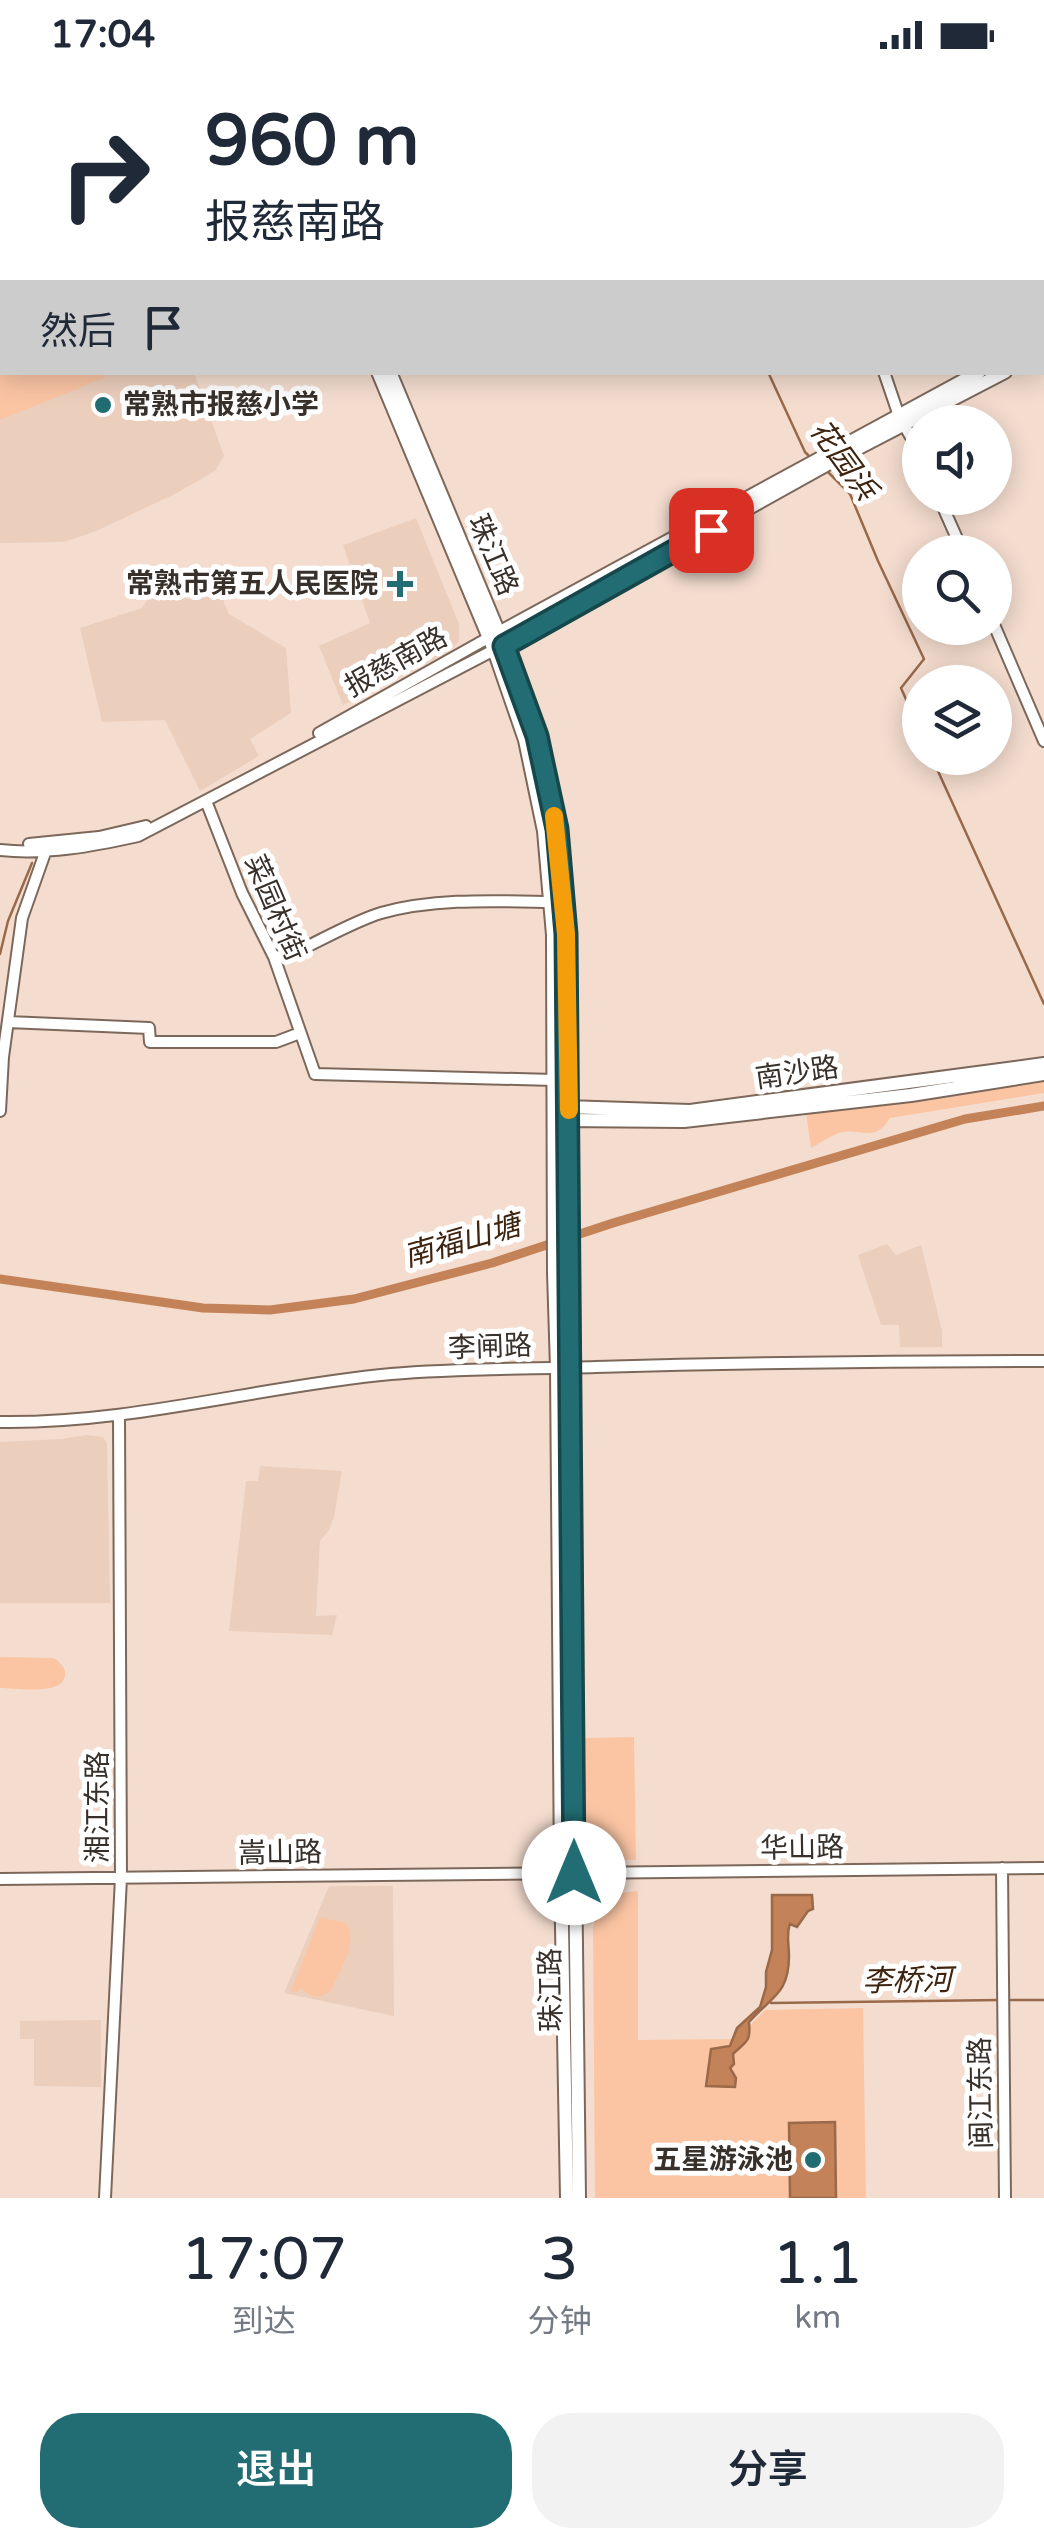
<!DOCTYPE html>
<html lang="zh">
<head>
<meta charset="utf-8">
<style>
  :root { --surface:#fff; --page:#f2f2f3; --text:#1f2937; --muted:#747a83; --accent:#226d74 }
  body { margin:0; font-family:"Varela Round","Noto Sans SC",sans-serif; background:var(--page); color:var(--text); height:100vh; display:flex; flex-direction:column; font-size:38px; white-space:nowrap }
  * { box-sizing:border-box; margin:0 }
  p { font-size:32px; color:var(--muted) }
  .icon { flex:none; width:55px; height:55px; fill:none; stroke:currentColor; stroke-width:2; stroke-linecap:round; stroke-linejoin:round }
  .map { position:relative; height:2128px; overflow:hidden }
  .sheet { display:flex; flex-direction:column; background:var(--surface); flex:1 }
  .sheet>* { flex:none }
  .top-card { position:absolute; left:0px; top:0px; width:1045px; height:305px; box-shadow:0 5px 25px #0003; background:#fff; color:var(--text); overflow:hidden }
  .buttons { position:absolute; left:902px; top:335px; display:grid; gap:20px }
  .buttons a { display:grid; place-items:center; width:110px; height:110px; border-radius:50%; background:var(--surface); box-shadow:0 5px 25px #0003; font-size:50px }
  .pin { position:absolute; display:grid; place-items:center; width:85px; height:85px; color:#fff; margin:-42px; border-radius:20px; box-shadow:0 5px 15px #0006 }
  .me { position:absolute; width:110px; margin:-55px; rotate:0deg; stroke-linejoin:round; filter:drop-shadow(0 0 8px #0008) }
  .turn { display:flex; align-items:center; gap:35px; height:210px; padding:0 40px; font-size:45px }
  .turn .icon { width:130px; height:130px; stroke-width:2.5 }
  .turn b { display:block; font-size:70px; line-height:85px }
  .then { display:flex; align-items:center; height:95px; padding:0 40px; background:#0003; gap:20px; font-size:38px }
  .eta { display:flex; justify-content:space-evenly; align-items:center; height:170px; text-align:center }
  .eta b { font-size:60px; font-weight:600; line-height:70px }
  .action { display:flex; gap:20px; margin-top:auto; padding:20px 40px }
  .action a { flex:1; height:115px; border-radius:40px; background:var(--accent); color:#fff; font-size:40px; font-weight:600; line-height:115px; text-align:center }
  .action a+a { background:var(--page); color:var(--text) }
  .status { display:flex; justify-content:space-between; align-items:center; height:70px; padding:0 50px; background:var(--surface); direction:ltr }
  .status svg { height:28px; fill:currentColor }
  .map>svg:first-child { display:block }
  .built { fill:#eccebc }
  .green { fill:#fbc5a4 }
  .water { fill:#c38257; stroke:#99694a; stroke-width:2.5 }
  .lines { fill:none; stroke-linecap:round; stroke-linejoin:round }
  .stream { stroke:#99694a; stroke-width:2.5 }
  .canal { stroke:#c38257; stroke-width:9 }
  .minor-casing { stroke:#7c685b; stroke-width:14 }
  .major-casing { stroke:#7c685b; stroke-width:16 }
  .minor { stroke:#fff; stroke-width:10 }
  .major { stroke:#fff; stroke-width:12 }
  .route-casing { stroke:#16474b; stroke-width:25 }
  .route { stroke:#226d74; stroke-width:18 }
  .slow { stroke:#f59e0b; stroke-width:18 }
  .poi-dot { fill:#226d74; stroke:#fff; stroke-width:4 }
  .labels { text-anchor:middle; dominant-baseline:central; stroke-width:10; stroke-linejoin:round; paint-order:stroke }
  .poi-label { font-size:28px; font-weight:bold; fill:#38302a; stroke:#fff; text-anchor:end }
  .street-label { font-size:28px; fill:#38302a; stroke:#fff }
  .water-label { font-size:30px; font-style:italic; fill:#3e230f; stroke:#fff }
</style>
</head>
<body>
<div class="status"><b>17:04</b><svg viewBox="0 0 49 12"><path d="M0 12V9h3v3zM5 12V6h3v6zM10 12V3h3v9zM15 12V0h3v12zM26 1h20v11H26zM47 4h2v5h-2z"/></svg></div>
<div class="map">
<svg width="1044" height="2128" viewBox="0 0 1044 2128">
  <rect width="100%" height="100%" fill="#f4ddcf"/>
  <path class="built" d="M2,179V302L194,303L224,386L215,401L175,424L96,461L64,472L0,473V180Z
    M416,448L459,554V571L450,582L343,635L319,576L370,553L343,475Z
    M217,496L224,533L229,544L286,578L291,643L250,669L259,686L200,721L165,650L102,652L80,558L142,538L153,522L196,511L195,502Z
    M887,1174L896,1185L921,1175L942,1261V1277H900L899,1255H881L858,1185Z
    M87,1365L103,1367L107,1373L110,1533H0V1372L62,1369Z
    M260,1396L342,1401L334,1447L329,1460L320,1471L316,1546L337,1545L332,1565L229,1561L246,1411H258Z
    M329,1816H393L394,1946L284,1923Z
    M101,1950V2017L34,2016V1969H20V1951Z"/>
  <path class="green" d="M2,271V302H105L106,307L0,350V272Z
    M1044,1012V1023L890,1048C876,1072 863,1059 843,1062C833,1064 820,1073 811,1078L806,1043Z
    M0,1587L54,1588C61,1593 68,1599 64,1609C58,1625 14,1618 0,1618Z
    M634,1667L636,1790C614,1790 596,1787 586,1766L585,1668Z
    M638,1821V1970L737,1969L765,1940L863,1938L866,2128H595L593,1857C604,1831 609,1823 638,1821Z
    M320,1847L346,1853C359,1874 340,1899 331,1920C320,1931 309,1927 300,1917L297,1922L291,1921Z"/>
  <path class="water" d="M772,1825H812L813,1839L808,1841L797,1857L790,1854C786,1864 789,1874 789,1886C789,1924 771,1927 749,1952C751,1973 746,1971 733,1984L734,1994L730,1998L736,2008L735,2017L706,2016L711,1979L730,1976L737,1958L760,1937L766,1917V1902L772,1880Z
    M835,2052L836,2128H790L789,2053Z"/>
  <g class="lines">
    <path class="stream" d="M640,0L641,2
      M768,302L805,382L809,386
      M827,401L850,424L878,491L924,589L901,618L920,661
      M932,688L1044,934
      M0,884L8,851L32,793
      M1008,1930H1044
      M771,1933L1000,1930"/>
    <path class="canal" d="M0,1209L203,1238L270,1240L354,1229L492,1193L613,1153L965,1049L1044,1036"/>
    <defs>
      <path id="minor" d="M83,0L84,2
        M182,0L183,2
        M807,0L808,2
        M0,66L2,77
        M884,302L899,346L920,383
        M939,428L963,482
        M995,557L1044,671
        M319,663L488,568
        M206,731L242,823L274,887L315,1004L554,1010
        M29,774L99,767L146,756
        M0,780C46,785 93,776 138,766L494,580
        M274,887L290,885C316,873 354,851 381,843C435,828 495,831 550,832
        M8,952L149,958L150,972H276L300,963
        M0,1041L3,987L22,848L46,780
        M0,1352C132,1354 260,1316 391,1304C459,1298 528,1299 596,1297C745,1293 895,1291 1044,1291
        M1002,1798L1005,2128
        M0,1809L1044,1798
        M105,2128L121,1808L119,1346"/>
      <path id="major" d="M238,2L241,0
        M255,2L257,0
        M0,157L2,156
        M1042,270H1044
        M1042,283L1044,282
        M378,302L494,580L525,670L544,761L553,865L554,1202L557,1298L561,1803L567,2128
        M390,302L499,563L537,666L557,759L565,864L569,1050L568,1202L579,2128
        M493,566L979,302
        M496,579L826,395L1005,302
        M565,1037L690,1041L1044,994
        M562,1050L684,1051L911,1025L1044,1004"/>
    </defs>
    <use href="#minor" class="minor-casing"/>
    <use href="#major" class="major-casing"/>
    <use href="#minor" class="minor"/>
    <use href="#major" class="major"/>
  </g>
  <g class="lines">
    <defs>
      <path id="route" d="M574,1803L566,864L557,759L537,666L504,576L711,460"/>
    </defs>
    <use href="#route" class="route-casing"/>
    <use href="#route" class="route"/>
    <path class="slow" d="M554,746L566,864L569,1040"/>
  </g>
  <g class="poi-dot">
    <circle cx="103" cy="335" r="10"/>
    <path d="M395 499h10v10h10v10h-10v10h-10v-10h-10v-10h10z"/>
    <circle cx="813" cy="2090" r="10"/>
  </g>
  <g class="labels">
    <g class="poi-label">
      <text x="123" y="335" text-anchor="start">常熟市报慈小学</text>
      <text x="378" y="514">常熟市第五人民医院</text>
      <text x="793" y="2090">五星游泳池</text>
    </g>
    <g class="street-label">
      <text transform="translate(493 485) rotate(67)">珠江路</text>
      <text transform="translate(396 592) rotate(-29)">报慈南路</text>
      <text transform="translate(275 838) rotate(67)">菜园村街</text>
      <text transform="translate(797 1003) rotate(-8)">南沙路</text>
      <text transform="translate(490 1277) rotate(-2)">李闸路</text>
      <text transform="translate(98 1737) rotate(-90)">湘江东路</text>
      <text transform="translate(802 1778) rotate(-1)">华山路</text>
      <text transform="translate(280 1783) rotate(-1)">嵩山路</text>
      <text transform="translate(551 1920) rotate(-91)">珠江路</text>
      <text transform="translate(981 2023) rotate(-91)">闽江东路</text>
    </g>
    <g class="water-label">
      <text transform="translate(843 390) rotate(54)">花园浜</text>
      <text transform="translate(462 1171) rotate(-16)">南福山塘</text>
      <text transform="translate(907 1911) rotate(-1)">李桥河</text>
    </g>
  </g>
</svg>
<div class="buttons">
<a><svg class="icon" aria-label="sound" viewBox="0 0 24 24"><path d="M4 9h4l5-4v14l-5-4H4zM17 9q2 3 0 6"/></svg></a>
<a><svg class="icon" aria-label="search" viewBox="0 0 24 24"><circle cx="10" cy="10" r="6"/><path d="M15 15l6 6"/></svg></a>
<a><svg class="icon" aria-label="layers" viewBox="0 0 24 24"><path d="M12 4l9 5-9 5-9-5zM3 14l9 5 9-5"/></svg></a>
</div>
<div class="pin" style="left:711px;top:460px;background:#d93025"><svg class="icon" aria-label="arrive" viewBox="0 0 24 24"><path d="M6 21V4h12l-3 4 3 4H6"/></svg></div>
<svg class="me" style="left:574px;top:1803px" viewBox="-20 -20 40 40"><circle r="19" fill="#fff"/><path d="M0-13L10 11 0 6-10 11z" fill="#226d74"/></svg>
<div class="top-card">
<div class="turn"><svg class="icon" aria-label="right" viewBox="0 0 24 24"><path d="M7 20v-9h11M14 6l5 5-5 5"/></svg><div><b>960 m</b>报慈南路</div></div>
<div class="then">然后<svg class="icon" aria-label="arrive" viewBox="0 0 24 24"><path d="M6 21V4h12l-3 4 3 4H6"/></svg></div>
</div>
</div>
<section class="sheet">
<div class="eta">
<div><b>17:07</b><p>到达</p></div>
<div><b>3</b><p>分钟</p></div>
<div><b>1.1</b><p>km</p></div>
</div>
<div class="action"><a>退出</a><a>分享</a></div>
</section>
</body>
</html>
